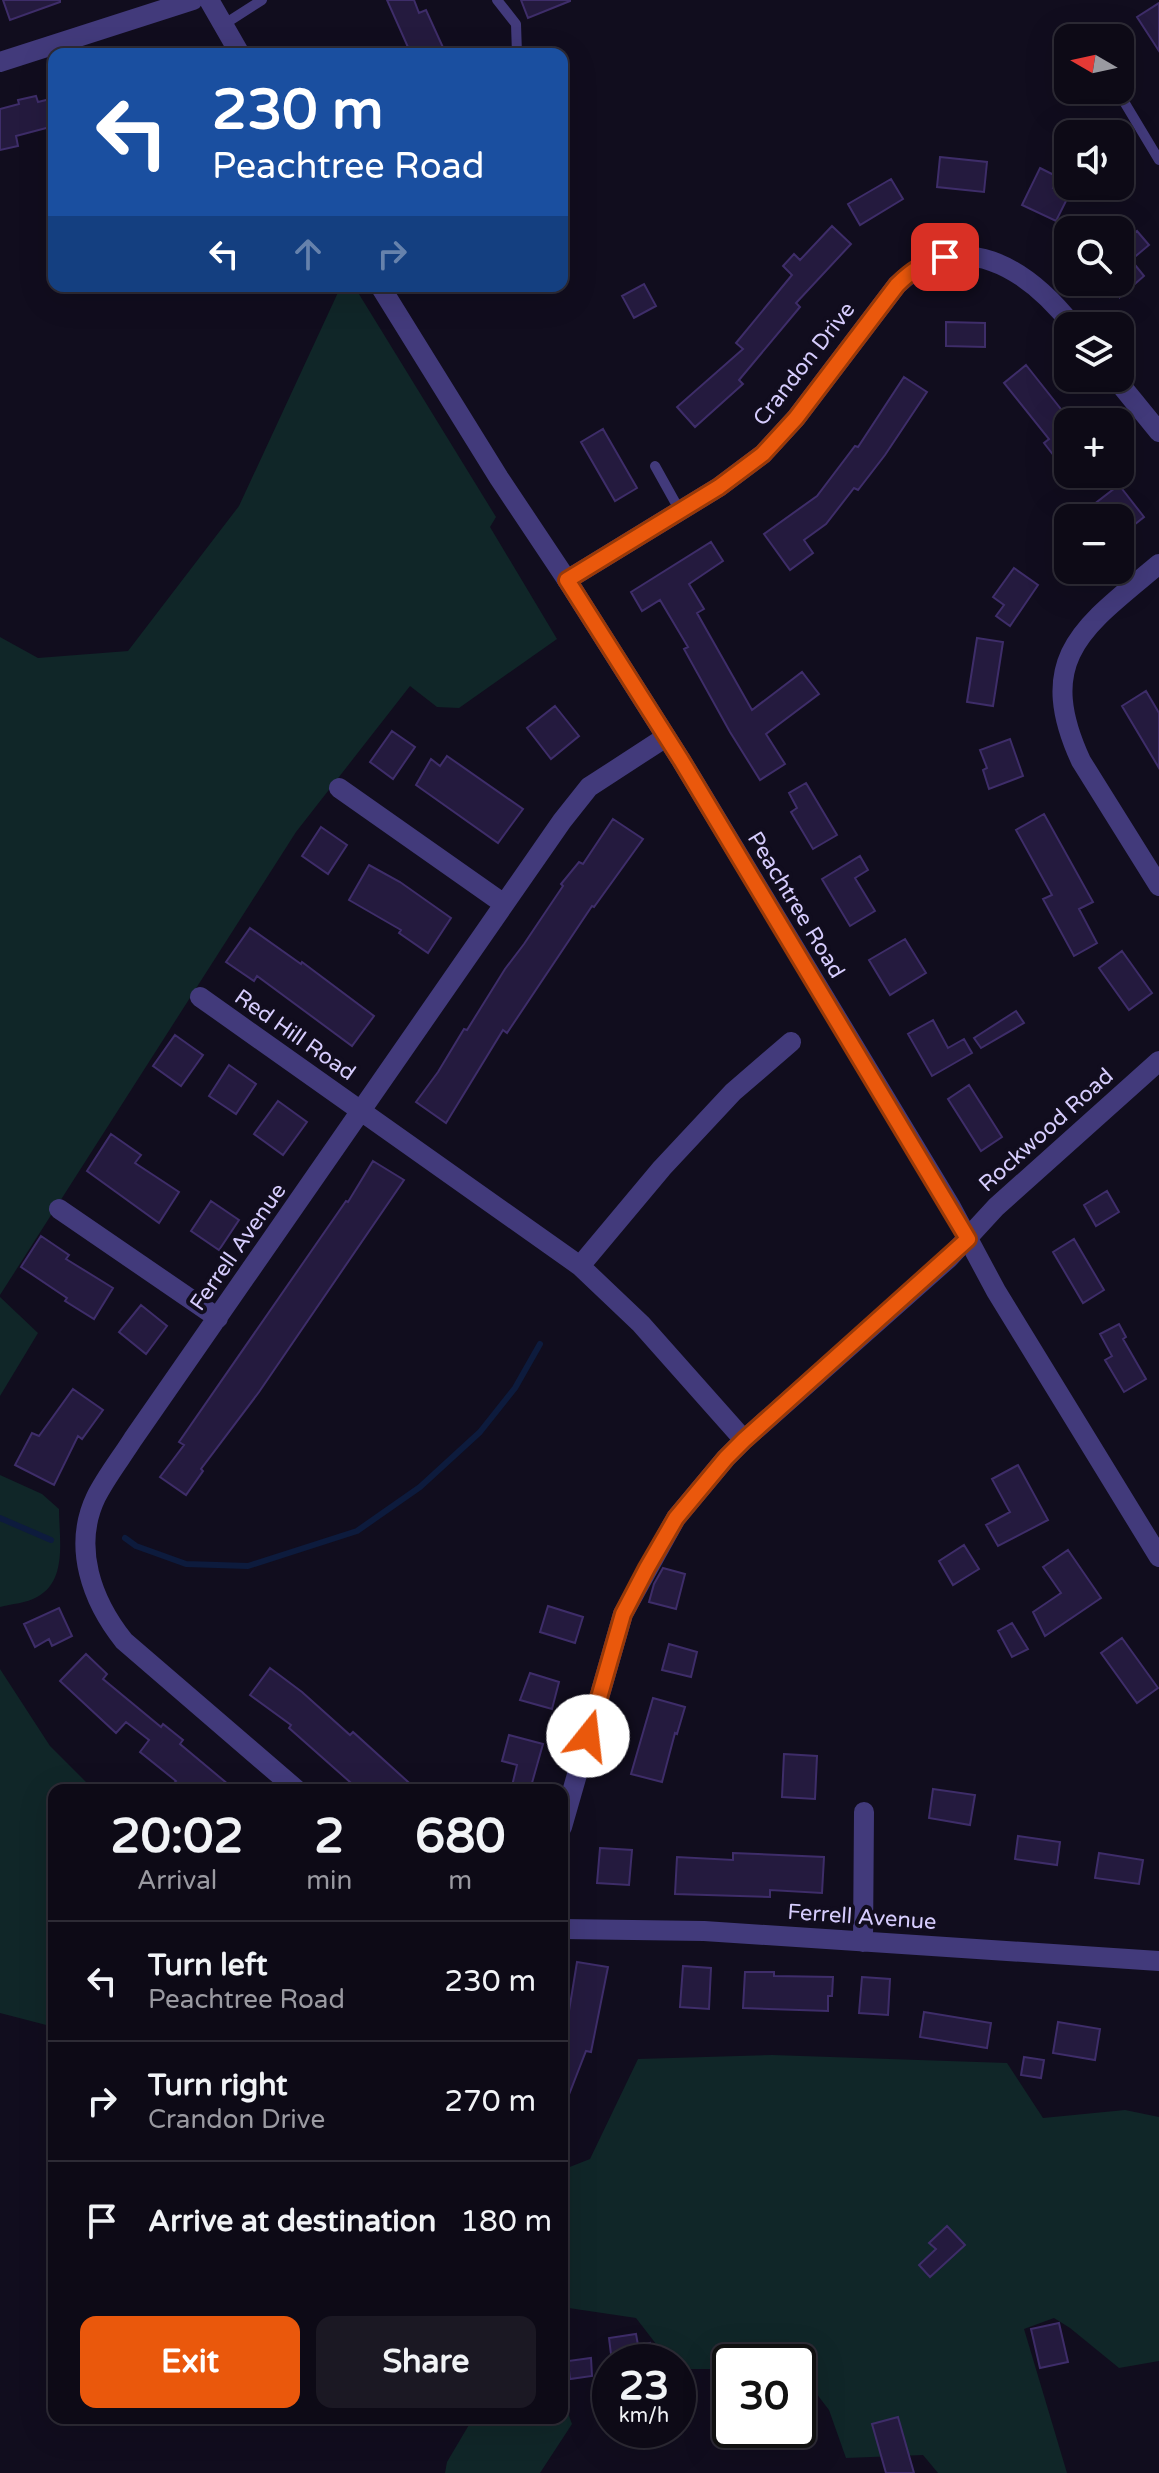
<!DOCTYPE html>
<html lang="en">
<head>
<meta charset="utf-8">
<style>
  :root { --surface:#0d0a16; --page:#1b1823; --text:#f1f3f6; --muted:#9a9aa1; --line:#2d2b35; --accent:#ea580c }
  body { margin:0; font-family:"Varela Round",sans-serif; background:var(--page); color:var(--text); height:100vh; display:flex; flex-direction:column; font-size:30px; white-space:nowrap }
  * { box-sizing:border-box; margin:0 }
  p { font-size:26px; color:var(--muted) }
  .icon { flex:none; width:44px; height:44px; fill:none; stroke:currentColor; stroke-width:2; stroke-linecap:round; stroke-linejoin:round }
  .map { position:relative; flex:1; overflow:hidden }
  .side { position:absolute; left:48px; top:1784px; width:520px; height:640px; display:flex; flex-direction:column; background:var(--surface); border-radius:16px; box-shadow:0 8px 32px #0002,0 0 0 2px var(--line) }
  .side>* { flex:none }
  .hud { position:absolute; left:48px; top:48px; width:520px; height:244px; border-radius:16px; box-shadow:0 8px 32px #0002,0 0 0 2px var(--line); background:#1a4fa0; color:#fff; overflow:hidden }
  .needle { width:52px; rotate:279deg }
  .buttons { position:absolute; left:1054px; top:24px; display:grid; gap:16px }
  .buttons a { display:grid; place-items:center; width:80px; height:80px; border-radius:16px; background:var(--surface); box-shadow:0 8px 32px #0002,0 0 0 2px var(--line); font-size:40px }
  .speed { position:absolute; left:592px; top:2344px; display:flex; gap:16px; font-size:40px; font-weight:700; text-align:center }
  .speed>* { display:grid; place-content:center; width:104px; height:104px; border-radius:50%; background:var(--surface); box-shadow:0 8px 32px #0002,0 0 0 2px var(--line); line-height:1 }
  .speed small { font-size:20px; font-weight:400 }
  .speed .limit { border:4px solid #111; border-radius:12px; background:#fff; color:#111 }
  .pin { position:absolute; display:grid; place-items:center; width:68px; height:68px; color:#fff; margin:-34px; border-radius:16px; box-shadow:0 4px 12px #0006 }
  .me { position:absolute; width:88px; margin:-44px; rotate:16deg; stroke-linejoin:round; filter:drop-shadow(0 0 6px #0008) }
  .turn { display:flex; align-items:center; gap:28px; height:168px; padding:0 32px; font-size:36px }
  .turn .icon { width:104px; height:104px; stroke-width:2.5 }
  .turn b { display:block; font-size:56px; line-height:68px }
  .lanes { display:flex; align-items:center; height:76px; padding:0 32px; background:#0003; justify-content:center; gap:40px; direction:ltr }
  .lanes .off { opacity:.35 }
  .eta { display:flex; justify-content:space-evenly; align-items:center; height:136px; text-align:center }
  .eta b { font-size:48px; font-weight:800; line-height:56px }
  .primary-button { display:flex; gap:16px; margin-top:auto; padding:16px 32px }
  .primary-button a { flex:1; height:92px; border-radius:16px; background:var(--accent); color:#fff; font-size:32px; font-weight:800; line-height:92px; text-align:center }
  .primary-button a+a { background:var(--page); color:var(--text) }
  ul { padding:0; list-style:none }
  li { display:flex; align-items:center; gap:24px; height:120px; padding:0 32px; border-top:2px solid var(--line) }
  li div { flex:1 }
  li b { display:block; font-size:30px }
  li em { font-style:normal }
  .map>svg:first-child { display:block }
  .green { fill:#102628 }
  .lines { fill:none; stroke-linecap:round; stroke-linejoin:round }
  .stream { stroke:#0d1b3d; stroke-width:6 }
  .building { fill:#241a3e; stroke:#3e2d69; stroke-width:2 }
  .service { stroke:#423a7b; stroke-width:10 }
  .minor { stroke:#423a7b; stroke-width:20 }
  .tertiary { stroke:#423a7b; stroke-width:20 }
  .route-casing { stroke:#983908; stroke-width:20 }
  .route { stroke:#ea580c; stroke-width:14 }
  .labels { text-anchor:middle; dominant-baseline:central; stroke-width:8; stroke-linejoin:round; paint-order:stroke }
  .street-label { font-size:22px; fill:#d6ccfd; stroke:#110d1e }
</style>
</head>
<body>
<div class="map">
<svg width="1159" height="2473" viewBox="0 0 1159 2473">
  <rect width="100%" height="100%" fill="#110d1e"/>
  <path class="green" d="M341,286H354L496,517L490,527L557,639L459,708L437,707L410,686L296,832L0,1295V637L38,658L128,651L239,506Z
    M0,1297L38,1333L0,1396Z
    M0,1475L42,1494L59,1509C59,1538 68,1581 37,1597C27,1603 11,1604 0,1607Z
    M0,1669L50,1746L94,1790H54V2027L0,2013Z
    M772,2055L1007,2063L1043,2118L1125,2110L1159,2117V2361L1119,2368L1070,2328L1054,2318L1024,2329L1067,2473H938L923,2455L846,2458L829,2410L806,2380L798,2379V2362H730V2369H691L663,2353L636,2318L562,2307V2170L590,2159L638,2059Z
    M562,2397L572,2424L540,2473H445L447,2462L473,2418H562Z"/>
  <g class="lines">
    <path class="stream" d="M0,1518L51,1540
      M125,1538L136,1546L186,1564L248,1566L357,1531L420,1487L480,1432L515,1388L540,1344"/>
  </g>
  <path class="building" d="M3,0H60V2L10,20Z
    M387,0H414L419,13L426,10L446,54H411Z
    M521,0H570V1L528,18Z
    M1159,3V51L1137,17Z
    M36,96L38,102L54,98V126L16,136L18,146L0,150V109L19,104L18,100Z
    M940,157L987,162L984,192L937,187Z
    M1040,168L1058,177L1053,188L1069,195L1056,221L1022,205Z
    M891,179L903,199L860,225L848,204Z
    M832,226L851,244L796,303L800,307L739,380L743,384L695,427L677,407L743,349L736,343L792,275L783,266L794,254L800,260Z
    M1137,231L1149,245L1131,260L1144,276L1120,297V246Z
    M644,284L656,306L634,318L622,296Z
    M946,322L985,323V347L946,346Z
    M1026,365L1068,418V474L1044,443L1049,439L1004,383Z
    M904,377L927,392L885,455L858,490L854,488L826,524L804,540L813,553L790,570L764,534L817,496L855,446L858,447Z
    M603,429L637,488L615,501L581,442Z
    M1119,485L1144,517L1120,536V518H1076Z
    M711,542L723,561L689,584L704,609L697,613L752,710L802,672L819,694L766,734L785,764L760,780L730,732L684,649L688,647L660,600L642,611L631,592Z
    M1014,568L1038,585L1010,626L996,616L1004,605L993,597Z
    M977,638L1003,642L993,706L967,702Z
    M1146,691L1159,713V768L1122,706Z
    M555,706L579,736L551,759L527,728Z
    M392,731L415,747L393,779L370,762Z
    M1010,739L1023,776L989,789L983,770L987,768L980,750Z
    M447,756L523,809L498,843L416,785L431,759L440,766Z
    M806,783L837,835L813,849L791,812L797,808L789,793Z
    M1044,814L1093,902L1079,909L1097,943L1074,956L1043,899L1052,895L1016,830Z
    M613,819L643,839L594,907L592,906L507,1033L503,1030L446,1123L416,1102L438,1072L464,1029L467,1030L505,969L524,944L563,886L561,884L579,862L583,864Z
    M321,827L347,845L328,874L302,856Z
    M860,856L868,870L855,878L875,911L850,926L822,879Z
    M369,865L400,882L451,918L428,953L399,933L401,930L349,900Z
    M250,928L301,964L302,962L374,1016L352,1046L257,976L254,981L226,962Z
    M905,939L926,973L890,995L869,960Z
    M1122,951L1152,993L1129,1010L1099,968Z
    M1016,1011L1024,1023L981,1048L974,1038Z
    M933,1020L948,1048L964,1039L972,1053L932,1076L908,1034Z
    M175,1035L203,1055L181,1086L153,1066Z
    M229,1065L256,1084L236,1114L209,1096Z
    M969,1085L1002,1137L981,1151L948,1099Z
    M278,1101L307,1122L283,1155L254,1134Z
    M111,1134L141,1155L135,1163L179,1192L159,1223L87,1171Z
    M373,1161L404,1180L259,1392L201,1469L203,1471L186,1495L160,1477L184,1445L179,1442L346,1201L348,1202Z
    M1107,1191L1119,1212L1096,1226L1084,1205Z
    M211,1201L239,1220L219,1250L191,1231Z
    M41,1236L69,1255L66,1259L113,1288L94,1319L65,1301L67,1298L21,1267Z
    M1074,1239L1104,1290L1083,1303L1053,1252Z
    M141,1305L167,1326L146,1354L119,1332Z
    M1119,1324L1126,1337L1123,1339L1146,1379L1124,1392L1105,1360L1112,1356L1100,1334Z
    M73,1389L103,1410L82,1439L78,1436L54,1485L15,1465L32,1433L39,1436Z
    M1018,1465L1048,1520L998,1546L986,1525L1010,1512L992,1479Z
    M964,1545L979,1569L953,1585L939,1561Z
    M1068,1550L1101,1598L1045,1636L1033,1612L1061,1593L1043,1567Z
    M663,1568L685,1574L676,1609L649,1602L654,1584Z
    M548,1606L583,1617L575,1643L540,1632Z
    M59,1608L72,1636L52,1646L49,1639L35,1647L24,1624Z
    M1012,1623L1028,1649L1012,1657L998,1631Z
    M1122,1638L1158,1688L1137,1703L1101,1653Z
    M669,1644L697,1652L691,1677L662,1670Z
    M86,1654L107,1674L103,1679L161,1727L163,1724L183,1740L180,1744L235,1790H168L176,1781L140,1752L149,1740L126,1722L116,1733L60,1681Z
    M270,1668L302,1692L350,1735L353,1732L417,1790H359L289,1728L291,1725L250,1695Z
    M530,1673L559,1682L552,1709L520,1700Z
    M653,1698L685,1707L677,1734L675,1733L662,1782L631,1774Z
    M509,1735L543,1744L530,1790H511L517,1765L502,1761Z
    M784,1754L817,1756L815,1799L782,1797Z
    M933,1789L975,1795L970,1825L929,1818Z
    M1018,1836L1060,1842L1057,1865L1015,1859Z
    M600,1848L632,1850L629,1885L597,1883Z
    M733,1853L824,1857L822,1893L770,1890V1897L675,1894L677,1857L733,1860Z
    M1099,1853L1143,1860L1139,1884L1095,1878Z
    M577,1962L608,1967L591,2052L586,2051L563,2110L562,2009L569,2011Z
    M683,1966L711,1968L709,2009L680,2007Z
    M745,1972H774V1976L833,1977L832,1996H828V2011L743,2008Z
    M862,1977L890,1979L888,2015L859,2013Z
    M924,2012L991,2023L987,2048L920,2037Z
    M1058,2022L1100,2029L1095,2060L1053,2053Z
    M1024,2057L1044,2060L1041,2078L1021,2075Z
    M947,2226L965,2245L930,2277L919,2265L936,2249L929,2243Z
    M1059,2323L1068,2362L1040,2368L1031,2329Z
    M636,2334L638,2345L650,2343L653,2362H612L609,2338Z
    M591,2358L592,2376L570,2379L568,2361Z
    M898,2417L914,2473H886L872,2424Z"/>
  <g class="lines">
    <path class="service" d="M497,0L516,24L517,54
      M223,25L262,0
      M1082,33L1085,38
      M1117,90L1159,160
      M655,466L680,511"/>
    <path class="minor" d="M0,62L193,0
      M1115,378L1159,432
      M1159,564C1085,626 1033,657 1081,761L1159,886
      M567,580L719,487L763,454L796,418L897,285C961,225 1027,268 1073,326
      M339,788L504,904
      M200,997L580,1266L641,1324L744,1440
      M59,1209L218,1318
      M580,1266L662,1168L733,1092L791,1042
      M297,1790L124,1641C92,1601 72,1547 96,1497C106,1477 121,1458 133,1439L562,821L589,787L666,737
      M562,1827L623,1614L676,1518L726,1458L744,1440L949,1258L996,1207L1159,1061
      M562,1929L704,1931L1159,1961
      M863,1942L864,1812"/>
    <path class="tertiary" d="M209,0L240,54
      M380,286L499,478L567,580L681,760L951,1207L996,1291L1159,1557"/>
  </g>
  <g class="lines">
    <defs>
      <path id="route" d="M588,1736L623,1614L647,1568L676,1518L726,1458L744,1440L968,1239L681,760L567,580L719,487L763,454L796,418L897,285C912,270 925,262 945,257"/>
    </defs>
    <use href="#route" class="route-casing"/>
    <use href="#route" class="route"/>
  </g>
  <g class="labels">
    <g class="street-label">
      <text transform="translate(804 364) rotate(-52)">Crandon Drive</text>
      <text transform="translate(796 905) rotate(59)">Peachtree Road</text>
      <text transform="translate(295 1035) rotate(35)">Red Hill Road</text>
      <text transform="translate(1046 1130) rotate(-42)">Rockwood Road</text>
      <text transform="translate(238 1247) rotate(-55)">Ferrell Avenue</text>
      <text transform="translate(862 1917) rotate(4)">Ferrell Avenue</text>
    </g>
  </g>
</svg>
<div class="buttons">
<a><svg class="needle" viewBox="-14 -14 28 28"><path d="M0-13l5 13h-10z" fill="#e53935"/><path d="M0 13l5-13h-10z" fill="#9a9aa1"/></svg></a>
<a><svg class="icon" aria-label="sound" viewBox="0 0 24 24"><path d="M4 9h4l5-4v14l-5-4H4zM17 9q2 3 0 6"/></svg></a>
<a><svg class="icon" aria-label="search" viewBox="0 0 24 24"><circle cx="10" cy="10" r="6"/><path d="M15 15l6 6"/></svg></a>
<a><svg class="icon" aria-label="layers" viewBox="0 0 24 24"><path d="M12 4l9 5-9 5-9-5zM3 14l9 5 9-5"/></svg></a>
<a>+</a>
<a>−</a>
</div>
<div class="speed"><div>23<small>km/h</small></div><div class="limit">30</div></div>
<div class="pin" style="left:945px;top:257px;background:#d93025"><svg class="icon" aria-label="arrive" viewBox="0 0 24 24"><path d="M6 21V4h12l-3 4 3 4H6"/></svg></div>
<svg class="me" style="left:588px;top:1736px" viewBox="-20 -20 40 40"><circle r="19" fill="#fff"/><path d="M0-13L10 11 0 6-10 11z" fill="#ea580c"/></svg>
<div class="hud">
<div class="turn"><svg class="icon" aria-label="left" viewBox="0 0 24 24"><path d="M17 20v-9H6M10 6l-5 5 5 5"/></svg><div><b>230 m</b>Peachtree Road</div></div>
<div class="lanes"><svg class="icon" aria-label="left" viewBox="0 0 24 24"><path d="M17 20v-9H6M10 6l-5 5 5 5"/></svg><svg class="icon off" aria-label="ahead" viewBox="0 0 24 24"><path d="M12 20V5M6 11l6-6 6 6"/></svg><svg class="icon off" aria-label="right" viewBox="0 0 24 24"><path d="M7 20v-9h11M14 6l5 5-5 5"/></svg></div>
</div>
<section class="side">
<div class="eta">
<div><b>20:02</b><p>Arrival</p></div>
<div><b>2</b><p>min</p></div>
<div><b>680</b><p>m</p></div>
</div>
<ul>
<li><svg class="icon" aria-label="left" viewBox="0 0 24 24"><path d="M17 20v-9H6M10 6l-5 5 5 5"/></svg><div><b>Turn left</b><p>Peachtree Road</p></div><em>230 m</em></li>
<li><svg class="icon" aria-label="right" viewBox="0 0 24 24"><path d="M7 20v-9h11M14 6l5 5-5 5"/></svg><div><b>Turn right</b><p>Crandon Drive</p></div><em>270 m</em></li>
<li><svg class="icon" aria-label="arrive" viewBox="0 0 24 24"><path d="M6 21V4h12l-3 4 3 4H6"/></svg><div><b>Arrive at destination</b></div><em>180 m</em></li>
</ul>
<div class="primary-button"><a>Exit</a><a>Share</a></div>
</section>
</div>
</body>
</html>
